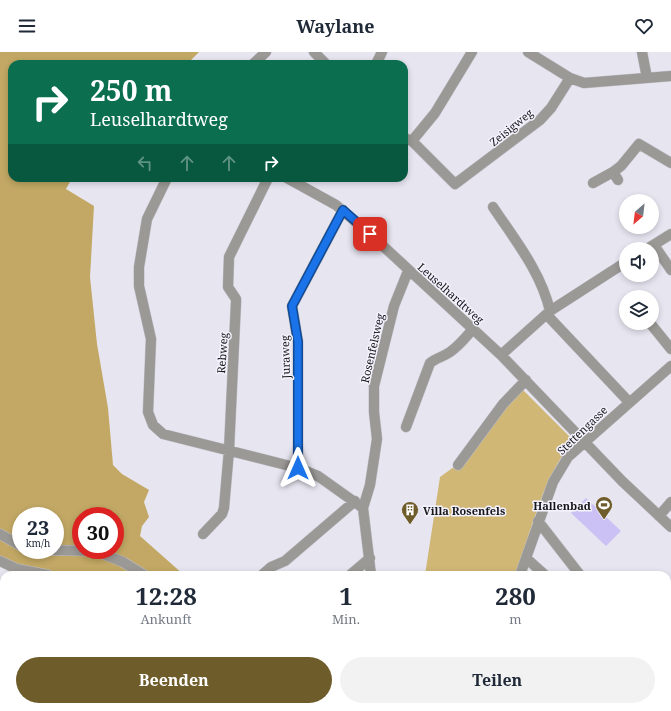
<!DOCTYPE html>
<html lang="de">
<head>
<meta charset="utf-8">
<style>
  :root { --surface:#fff; --page:#f2f2f3; --text:#1f2937; --muted:#747a83; --accent:#6f5c2b }
  body { margin:0; font-family:"Noto Serif",serif; background:var(--page); color:var(--text); height:100vh; display:flex; flex-direction:column; font-size:15px; white-space:nowrap }
  * { box-sizing:border-box; margin:0 }
  p { font-size:13px; color:var(--muted) }
  .icon { flex:none; width:22px; height:22px; fill:none; stroke:currentColor; stroke-width:2; stroke-linecap:round; stroke-linejoin:round }
  .map { position:relative; flex:1; overflow:hidden }
  .drawer { position:absolute; left:0px; top:519px; width:671px; height:140px; display:flex; flex-direction:column; background:var(--surface); border-radius:12px 12px 0 0; box-shadow:0 2px 6px #0003 }
  .drawer>* { flex:none }
  .guide { position:absolute; left:8px; top:8px; width:400px; height:122px; border-radius:12px; box-shadow:0 2px 6px #0003; background:#0b6e4f; color:#fff; overflow:hidden }
  .needle { width:26px; rotate:208deg }
  .buttons { position:absolute; left:619px; top:142px; display:grid; gap:8px }
  .buttons a { display:grid; place-items:center; width:40px; height:40px; border-radius:50%; background:var(--surface); box-shadow:0 2px 6px #0003; font-size:20px }
  .speed { position:absolute; left:12px; top:455px; display:flex; gap:8px; font-size:20px; font-weight:700; text-align:center }
  .speed>* { display:grid; place-content:center; width:52px; height:52px; border-radius:50%; background:var(--surface); box-shadow:0 2px 6px #0003; line-height:1 }
  .speed small { font-size:10px; font-weight:400 }
  .speed .limit { border:6px solid #d22; background:#fff; color:#111 }
  .pin { position:absolute; display:grid; place-items:center; width:34px; height:34px; color:#fff; margin:-17px; border-radius:8px; box-shadow:0 2px 6px #0006 }
  .me { position:absolute; width:44px; margin:-22px; rotate:0deg; stroke-linejoin:round; filter:drop-shadow(0 0 3px #0008) }
  .turn { display:flex; align-items:center; gap:14px; height:84px; padding:0 16px; font-size:18px }
  .turn .icon { width:52px; height:52px; stroke-width:2.5 }
  .turn b { display:block; font-size:28px; line-height:34px }
  .lanes { display:flex; align-items:center; height:38px; padding:0 16px; background:#0003; justify-content:center; gap:20px; direction:ltr }
  .lanes .off { opacity:.35 }
  .eta { display:flex; justify-content:space-evenly; align-items:center; height:68px; text-align:center }
  .eta b { font-size:24px; font-weight:700; line-height:28px }
  .button { display:flex; gap:8px; margin-top:auto; padding:8px 16px }
  .button a { flex:1; height:46px; border-radius:24px; background:var(--accent); color:#fff; font-size:16px; font-weight:700; line-height:46px; text-align:center }
  .button a+a { background:var(--page); color:var(--text) }
  header { display:flex; justify-content:space-between; align-items:center; height:52px; padding:0 16px; background:var(--surface); font-size:18px; font-weight:700 }
  .map>svg:first-child { display:block }
  .green { fill:#d0b775 }
  .forest { fill:#c2a864; fill-rule:evenodd }
  .water { fill:#ccc1f5 }
  .lines { fill:none; stroke-linecap:round; stroke-linejoin:round }
  .minor-casing { stroke:#c1c0c9; stroke-width:11 }
  .major-casing { stroke:#c1c0c9; stroke-width:13 }
  .minor { stroke:#9b9995; stroke-width:10 }
  .major { stroke:#5c5952; stroke-width:12 }
  .route-casing { stroke:#114b97; stroke-width:10 }
  .route { stroke:#1a73e8; stroke-width:7 }
  .labels { text-anchor:middle; dominant-baseline:central; stroke-width:3; stroke-linejoin:round; paint-order:stroke }
  .street-label { font-size:11px; fill:#161619; stroke:#f4f2fd }
  .poi-label { font-size:11px; font-weight:bold; fill:#161619; stroke:#f4f2fd; text-anchor:end }
</style>
</head>
<body>
<header><svg class="icon" aria-label="menu" viewBox="0 0 24 24"><path d="M4 6h16M4 12h16M4 18h16"/></svg>Waylane<svg class="icon" aria-label="heart" viewBox="0 0 24 24"><path d="M12 20l-8-8c-3-5 5-10 8-4 3-6 11-1 8 4z"/></svg></header>
<div class="map">
<svg width="671" height="659" viewBox="0 0 671 659">
  <rect width="100%" height="100%" fill="#e7e5f0"/>
  <path class="green" d="M521,336L573,388C542,429 532,475 516,523H425L440,425L462,409Z
    M667,566L671,572V659H656L653,655H667Z
    M417,655H472L470,659H429Z"/>
  <path class="forest" d="M0,0H199L187,12H12V126H72L66,137L94,154L90,225L97,292L108,356L113,413L122,422L149,438L144,450L149,465L142,474L140,484L184,523H16L0,514ZM21,464H55V498H21ZM81,464H115V498H81Z
    M277,655H306V659H277Z"/>
  <path class="water" d="M586,446L621,479L606,494L571,461Z"/>
  <g class="lines">
    <defs>
      <path id="minor" d="M314,0L326,12
        M528,0L570,26L584,31L671,24
        M642,0L647,26
        M253,12L266,0
        M376,12L382,0
        M404,86L412,89L455,132L540,68L551,56L570,26
        M412,89L435,61L472,0
        M167,126L147,167L139,215V234L151,287L148,360L153,373L163,382L298,416L318,424L363,456
        M287,126L336,153L370,182L501,303L622,429L671,475
        M618,128L613,120L621,114L639,92L671,111
        M593,131L613,120
        M493,155C515,188 541,220 550,259
        M654,193L671,218
        M647,197L671,182
        M547,263L629,350
        M650,271L671,297
        M501,303L550,259L626,210
        M406,375L430,311C436,306 443,305 450,300C459,294 466,285 473,277
        M458,413L503,352L526,328
        M298,416V290L292,254L343,158
        M659,464L671,450
        M538,469L580,523
        M0,482L21,494
        M203,482L222,462L224,456L229,398L236,250V247L228,235L229,205L268,126
        M41,498L96,499L123,510L144,523
        M526,506L545,523
        M0,509L17,517L48,523
        M262,523L271,515L285,509L355,449
        M350,523L370,506
        M371,523L363,456L370,433L377,387L374,360V334L394,254L408,219
        M520,523L553,430L568,405L671,314
        M0,586L2,587
        M199,655L203,659
        M355,655L356,659
        M387,655L388,659
        M524,655L527,659
        M477,659L478,655"/>
      <path id="major" d="M0,615L4,617
        M64,655L70,659"/>
    </defs>
    <use href="#minor" class="minor-casing"/>
    <use href="#major" class="major-casing"/>
    <use href="#minor" class="minor"/>
    <use href="#major" class="major"/>
  </g>
  <g class="lines">
    <defs>
      <path id="route" d="M298,416V290L292,254L343,158L370,182"/>
    </defs>
    <use href="#route" class="route-casing"/>
    <use href="#route" class="route"/>
  </g>
  <defs>
    <symbol id="stadium-pin" viewBox="-11 -11 22 30"><path d="M0 17L-7.5 6A9.5 9.5 0 1 1 7.5 6Z" fill="#6f5c2b" stroke="#f4f2fd"/><path d="M0-5a6.5 5 0 1 0 0 10a6.5 5 0 1 0 0-10ZM-3.5-1.8h7v3.6h-7Z" fill="#fff"/></symbol>
    <symbol id="building-pin" viewBox="-11 -11 22 30"><path d="M0 17L-7.5 6A9.5 9.5 0 1 1 7.5 6Z" fill="#6f5c2b" stroke="#f4f2fd"/><path d="M-4-6H4V6H1V3H-1V6H-4ZM-2.5-4.3h1.7v1.8h-1.7ZM.8-4.3h1.7v1.8H.8ZM-2.5-1h1.7V.8h-1.7ZM.8-1h1.7V.8H.8Z" fill="#fff"/></symbol>
  </defs>
  <g fill-rule="evenodd">
    <use href="#stadium-pin" x="594" y="443" width="20" height="27"/>
    <use href="#building-pin" x="400" y="448" width="20" height="27"/>
  </g>
  <g class="labels">
    <g class="street-label">
      <text transform="translate(511 75) rotate(-39)">Zeisigweg</text>
      <text transform="translate(451 241) rotate(42)">Leuselhardtweg</text>
      <text transform="translate(372 296) rotate(-77)">Rosenfelsweg</text>
      <text transform="translate(222 301) rotate(-86)">Rebweg</text>
      <text transform="translate(285 305) rotate(-92)">Juraweg</text>
      <text transform="translate(582 378) rotate(-44)">Stettengasse</text>
    </g>
    <g class="poi-label">
      <text x="591" y="453">Hallenbad</text>
      <text x="423" y="458" text-anchor="start">Villa Rosenfels</text>
    </g>
  </g>
</svg>
<div class="buttons">
<a><svg class="needle" viewBox="-14 -14 28 28"><path d="M0-13l5 13h-10z" fill="#e53935"/><path d="M0 13l5-13h-10z" fill="#747a83"/></svg></a>
<a><svg class="icon" aria-label="sound" viewBox="0 0 24 24"><path d="M4 9h4l5-4v14l-5-4H4zM17 9q2 3 0 6"/></svg></a>
<a><svg class="icon" aria-label="layers" viewBox="0 0 24 24"><path d="M12 4l9 5-9 5-9-5zM3 14l9 5 9-5"/></svg></a>
</div>
<div class="speed"><div>23<small>km/h</small></div><div class="limit">30</div></div>
<div class="pin" style="left:370px;top:182px;background:#d93025"><svg class="icon" aria-label="arrive" viewBox="0 0 24 24"><path d="M6 21V4h12l-3 4 3 4H6"/></svg></div>
<svg class="me" style="left:298px;top:416px" viewBox="-20 -20 40 40"><path d="M0-17L14 15 0 8-14 15z" fill="#1a73e8" stroke="#fff" stroke-width="4"/></svg>
<div class="guide">
<div class="turn"><svg class="icon" aria-label="right" viewBox="0 0 24 24"><path d="M7 20v-9h11M14 6l5 5-5 5"/></svg><div><b>250 m</b>Leuselhardtweg</div></div>
<div class="lanes"><svg class="icon off" aria-label="left" viewBox="0 0 24 24"><path d="M17 20v-9H6M10 6l-5 5 5 5"/></svg><svg class="icon off" aria-label="ahead" viewBox="0 0 24 24"><path d="M12 20V5M6 11l6-6 6 6"/></svg><svg class="icon off" aria-label="ahead" viewBox="0 0 24 24"><path d="M12 20V5M6 11l6-6 6 6"/></svg><svg class="icon" aria-label="right" viewBox="0 0 24 24"><path d="M7 20v-9h11M14 6l5 5-5 5"/></svg></div>
</div>
<section class="drawer">
<div class="eta">
<div><b>12:28</b><p>Ankunft</p></div>
<div><b>1</b><p>Min.</p></div>
<div><b>280</b><p>m</p></div>
</div>
<div class="button"><a>Beenden</a><a>Teilen</a></div>
</section>
</div>
</body>
</html>
